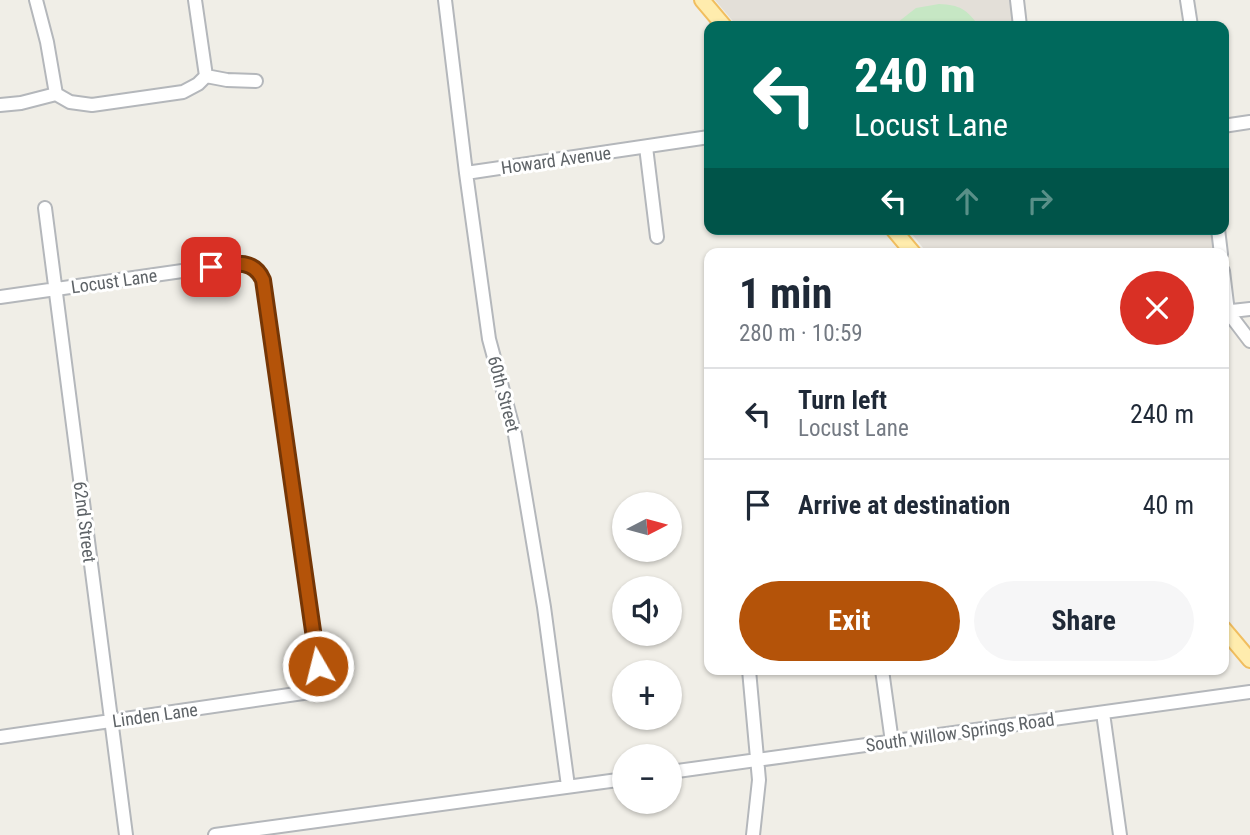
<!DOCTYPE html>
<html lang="en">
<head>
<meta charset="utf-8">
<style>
  :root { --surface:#fff; --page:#f6f6f7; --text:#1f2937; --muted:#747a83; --line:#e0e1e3; --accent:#b45309 }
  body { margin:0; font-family:"Roboto Condensed",sans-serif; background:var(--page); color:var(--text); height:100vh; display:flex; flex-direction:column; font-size:26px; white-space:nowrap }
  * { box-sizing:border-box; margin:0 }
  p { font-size:23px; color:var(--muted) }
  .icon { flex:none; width:38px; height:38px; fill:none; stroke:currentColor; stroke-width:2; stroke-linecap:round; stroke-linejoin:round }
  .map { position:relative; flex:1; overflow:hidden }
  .panel { position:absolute; left:704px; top:248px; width:525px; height:427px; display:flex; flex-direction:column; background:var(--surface); border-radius:14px; box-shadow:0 2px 5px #0004 }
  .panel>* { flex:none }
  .hud { position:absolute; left:704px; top:21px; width:525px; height:214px; border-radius:14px; box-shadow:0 2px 5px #0004; background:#00695c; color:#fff; overflow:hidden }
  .needle { width:46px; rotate:84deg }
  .buttons { position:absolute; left:612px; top:492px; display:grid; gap:14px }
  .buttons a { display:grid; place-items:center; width:70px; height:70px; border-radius:50%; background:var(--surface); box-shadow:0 2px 5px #0004; font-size:35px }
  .pin { position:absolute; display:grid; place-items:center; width:60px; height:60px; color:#fff; margin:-30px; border-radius:14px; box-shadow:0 4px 10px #0006 }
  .me { position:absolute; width:77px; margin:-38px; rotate:352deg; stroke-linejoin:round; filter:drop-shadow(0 0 5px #0008) }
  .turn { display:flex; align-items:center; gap:24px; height:147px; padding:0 35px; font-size:32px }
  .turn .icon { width:91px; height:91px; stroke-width:2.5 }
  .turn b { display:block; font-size:49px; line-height:60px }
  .lanes { display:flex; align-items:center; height:66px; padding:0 35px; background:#0003; justify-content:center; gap:35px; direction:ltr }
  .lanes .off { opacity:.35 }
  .round { display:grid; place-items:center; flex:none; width:74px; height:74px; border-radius:37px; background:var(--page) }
  .head { display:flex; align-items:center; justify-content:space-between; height:119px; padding:0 35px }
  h1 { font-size:42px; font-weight:700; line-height:52px }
  .action { display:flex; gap:14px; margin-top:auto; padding:14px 35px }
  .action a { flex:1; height:80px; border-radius:42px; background:var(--accent); color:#fff; font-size:28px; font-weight:700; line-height:80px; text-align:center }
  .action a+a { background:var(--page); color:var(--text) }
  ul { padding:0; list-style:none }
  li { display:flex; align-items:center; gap:21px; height:91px; padding:0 35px; border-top:2px solid var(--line) }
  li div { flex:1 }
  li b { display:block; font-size:26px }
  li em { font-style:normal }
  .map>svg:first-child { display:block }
  .education { fill:#e3dfd8 }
  .pitch { fill:#c6e7c4 }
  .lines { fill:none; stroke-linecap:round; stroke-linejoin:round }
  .minor-casing { stroke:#b4b7bb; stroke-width:16 }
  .major-casing { stroke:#f1be5f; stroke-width:18 }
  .minor { stroke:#fff; stroke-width:12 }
  .major { stroke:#ffecad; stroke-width:14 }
  .route-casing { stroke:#753606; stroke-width:18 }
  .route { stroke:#b45309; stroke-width:12 }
  .labels { text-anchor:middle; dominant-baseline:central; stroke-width:6; stroke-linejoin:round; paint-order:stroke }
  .street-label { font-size:18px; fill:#5e6367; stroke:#fff }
</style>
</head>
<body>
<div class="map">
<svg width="1250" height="835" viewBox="0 0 1250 835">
  <rect width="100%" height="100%" fill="#f0eee7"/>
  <path class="education" d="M715,0H1012L1015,26H737Z
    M908,229H1214L1217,254H928Z"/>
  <path class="pitch" d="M939,4C960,5 966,9 979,26H893L916,8Z"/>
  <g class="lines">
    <defs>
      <path id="minor" d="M36,0L47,42L56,94
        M195,0L206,76
        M445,0L466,173L489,339L515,435L544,607L568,786
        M1017,0L1020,26
        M1187,0L1191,26
        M206,76L227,80L256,81
        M0,105L21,103L56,94L70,102L92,105L183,92L198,84L206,76
        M1223,126L1250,122
        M646,147L657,237
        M466,173L709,137
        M45,208L126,835
        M1218,229L1221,254
        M1223,271L1228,312L1250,341
        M0,297L238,263C250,264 258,269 263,280L318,666L310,692L0,737
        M1223,312L1250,309
        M749,670L759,780L753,835
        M882,670L892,742
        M1103,713L1120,835
        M670,772L1250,692
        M215,835L625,779"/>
      <path id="major" d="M702,0L724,26
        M893,229L914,254
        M1223,628L1250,660"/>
    </defs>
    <use href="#minor" class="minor-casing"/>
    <use href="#major" class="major-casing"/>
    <use href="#minor" class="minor"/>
    <use href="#major" class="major"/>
  </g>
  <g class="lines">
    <defs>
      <path id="route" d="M211,267C231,264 253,257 263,280L318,666"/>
    </defs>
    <use href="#route" class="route-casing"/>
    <use href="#route" class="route"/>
  </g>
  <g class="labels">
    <g class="street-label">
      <text transform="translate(556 160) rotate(-8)">Howard Avenue</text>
      <text transform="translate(114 281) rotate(-8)">Locust Lane</text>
      <text transform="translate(504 394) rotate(75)">60th Street</text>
      <text transform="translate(85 522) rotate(83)">62nd Street</text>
      <text transform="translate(155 715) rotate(-8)">Linden Lane</text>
      <text transform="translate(960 732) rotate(-8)">South Willow Springs Road</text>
    </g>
  </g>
</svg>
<div class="buttons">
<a><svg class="needle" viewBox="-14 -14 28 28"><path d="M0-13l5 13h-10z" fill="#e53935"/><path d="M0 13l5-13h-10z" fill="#747a83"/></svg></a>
<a><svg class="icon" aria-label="sound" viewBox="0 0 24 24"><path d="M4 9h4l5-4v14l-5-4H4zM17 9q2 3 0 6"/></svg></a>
<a>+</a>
<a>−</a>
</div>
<div class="pin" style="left:211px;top:267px;background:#d93025"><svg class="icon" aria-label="arrive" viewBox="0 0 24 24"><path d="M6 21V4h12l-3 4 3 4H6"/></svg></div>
<svg class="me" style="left:318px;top:666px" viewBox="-20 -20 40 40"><circle r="17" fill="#b45309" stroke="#fff" stroke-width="3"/><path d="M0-11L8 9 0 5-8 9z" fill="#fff"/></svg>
<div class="hud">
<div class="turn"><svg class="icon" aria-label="left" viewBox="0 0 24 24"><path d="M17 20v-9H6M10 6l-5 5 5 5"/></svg><div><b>240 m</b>Locust Lane</div></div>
<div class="lanes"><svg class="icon" aria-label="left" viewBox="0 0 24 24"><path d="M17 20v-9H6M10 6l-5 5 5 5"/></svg><svg class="icon off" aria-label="ahead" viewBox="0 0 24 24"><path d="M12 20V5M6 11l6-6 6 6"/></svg><svg class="icon off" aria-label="right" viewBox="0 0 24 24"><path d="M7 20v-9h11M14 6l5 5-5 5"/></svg></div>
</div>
<section class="panel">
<div class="head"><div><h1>1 min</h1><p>280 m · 10:59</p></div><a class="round" style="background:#d93025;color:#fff"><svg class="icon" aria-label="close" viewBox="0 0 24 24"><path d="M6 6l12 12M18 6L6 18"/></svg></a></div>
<ul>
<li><svg class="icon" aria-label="left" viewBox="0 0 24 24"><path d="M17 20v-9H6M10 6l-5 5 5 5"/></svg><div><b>Turn left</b><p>Locust Lane</p></div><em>240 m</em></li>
<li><svg class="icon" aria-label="arrive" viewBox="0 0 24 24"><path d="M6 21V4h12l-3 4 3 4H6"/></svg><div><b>Arrive at destination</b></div><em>40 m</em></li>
</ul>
<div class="action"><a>Exit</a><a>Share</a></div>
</section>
</div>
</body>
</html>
